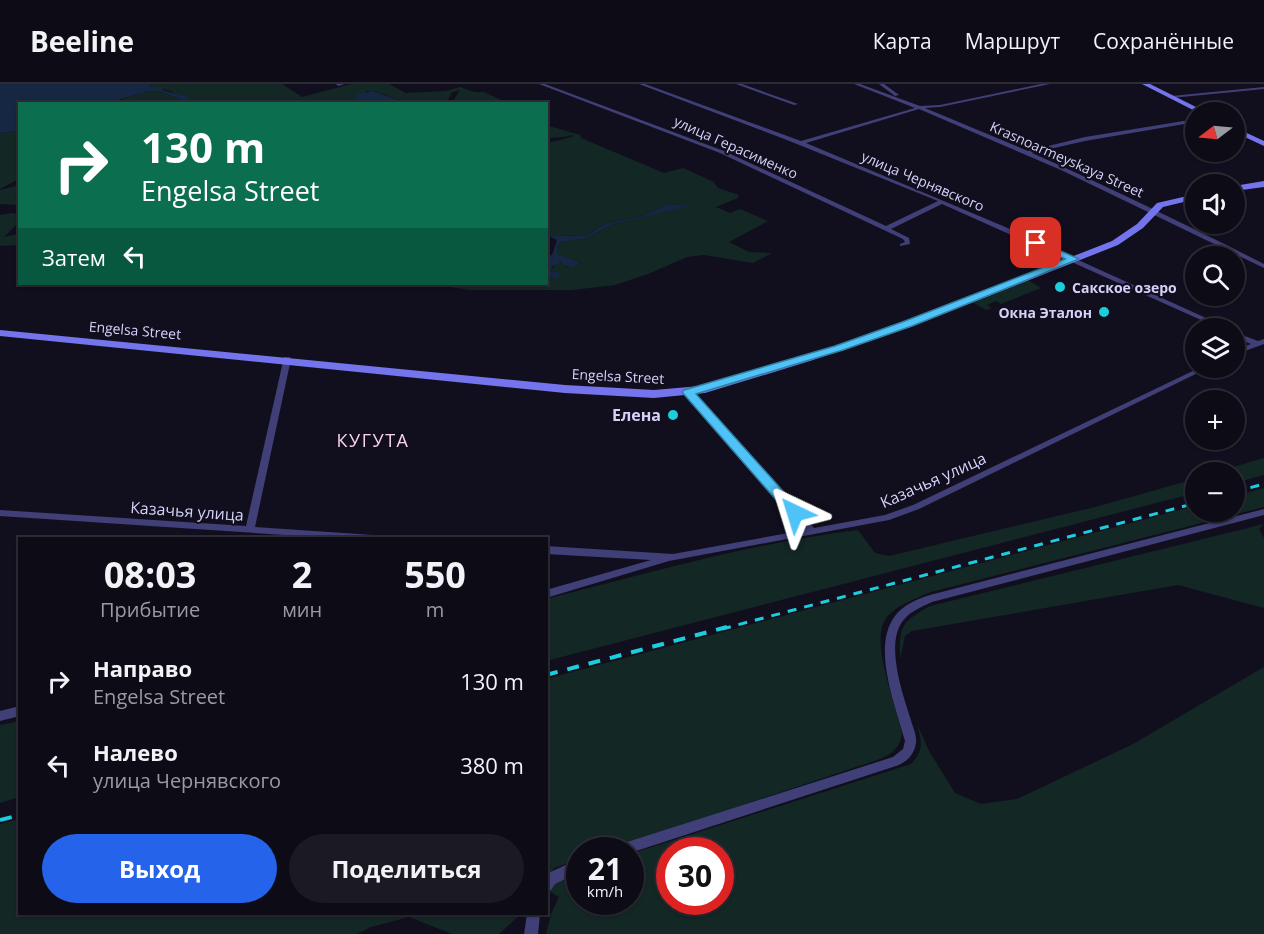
<!DOCTYPE html>
<html lang="ru">
<head>
<meta charset="utf-8">
<style>
  :root { --surface:#0d0b16; --page:#1b1923; --text:#f1f3f6; --muted:#9a9ba1; --line:#2d2b35; --accent:#2563eb }
  body { margin:0; font-family:"Open Sans",sans-serif; background:var(--page); color:var(--text); height:100vh; display:flex; flex-direction:column; font-size:22px; white-space:nowrap }
  * { box-sizing:border-box; margin:0 }
  p { font-size:20px; color:var(--muted) }
  .icon { flex:none; width:33px; height:33px; fill:none; stroke:currentColor; stroke-width:2; stroke-linecap:round; stroke-linejoin:round }
  .map { position:relative; flex:1; overflow:hidden }
  .panel { position:absolute; left:18px; top:453px; width:530px; height:378px; display:flex; flex-direction:column; background:var(--surface); border-radius:0px; box-shadow:0 2px 4px #0004,0 0 0 2px var(--line) }
  .panel>* { flex:none }
  .guide { position:absolute; left:18px; top:18px; width:530px; height:183px; border-radius:0px; box-shadow:0 2px 4px #0004,0 0 0 2px var(--line); background:#0b6e4f; color:#fff; overflow:hidden }
  .needle { width:39px; rotate:254deg }
  .fabs { position:absolute; left:1185px; top:18px; display:grid; gap:12px }
  .fabs a { display:grid; place-items:center; width:60px; height:60px; border-radius:50%; background:var(--surface); box-shadow:0 2px 4px #0004,0 0 0 2px var(--line); font-size:30px }
  .speed { position:absolute; left:566px; top:753px; display:flex; gap:12px; font-size:30px; font-weight:700; text-align:center }
  .speed>* { display:grid; place-content:center; width:78px; height:78px; border-radius:50%; background:var(--surface); box-shadow:0 2px 4px #0004,0 0 0 2px var(--line); line-height:1 }
  .speed small { font-size:15px; font-weight:400 }
  .speed .limit { border:9px solid #d22; background:#fff; color:#111 }
  .pin { position:absolute; display:grid; place-items:center; width:51px; height:51px; color:#fff; margin:-26px; border-radius:12px; box-shadow:0 3px 9px #0006 }
  .me { position:absolute; width:66px; margin:-33px; rotate:319deg; stroke-linejoin:round; filter:drop-shadow(0 0 4px #0008) }
  .turn { display:flex; align-items:center; gap:21px; height:126px; padding:0 24px; font-size:27px }
  .turn .icon { width:78px; height:78px; stroke-width:2.5 }
  .turn b { display:block; font-size:42px; line-height:51px }
  .then { display:flex; align-items:center; height:57px; padding:0 24px; background:#0003; gap:12px; font-size:22px }
  .eta { display:flex; justify-content:space-evenly; align-items:center; height:102px; text-align:center }
  .eta b { font-size:36px; font-weight:700; line-height:42px }
  .action { display:flex; gap:12px; margin-top:auto; padding:12px 24px }
  .action a { flex:1; height:69px; border-radius:36px; background:var(--accent); color:#fff; font-size:24px; font-weight:700; line-height:69px; text-align:center }
  .action a+a { background:var(--page); color:var(--text) }
  ul { padding:0; list-style:none }
  li { display:flex; align-items:center; gap:18px; height:84px; padding:0 24px }
  li div { flex:1 }
  li b { display:block; font-size:22px }
  li em { font-style:normal }
  header { display:flex; align-items:center; gap:36px; box-sizing:border-box; height:84px; padding:0 30px; background:var(--surface); border-bottom:2px solid var(--line) }
  header strong { font-size:28px }
  nav { display:flex; gap:33px; margin-inline-start:auto; font-size:21px }
  .map>svg:first-child { display:block }
  .green { fill:#132725; fill-rule:evenodd }
  .water { fill:#152742 }
  .lines { fill:none; stroke-linecap:round; stroke-linejoin:round }
  .street { fill:#403f77; fill-rule:evenodd }
  .secondary { fill:#7474ed; fill-rule:evenodd }
  .rail-far1 { stroke:#1ccddb; stroke-width:3; stroke-dasharray:9 8; stroke-linecap:butt }
  .rail { stroke:#1ccddb; stroke-width:4; stroke-dasharray:12 10; stroke-linecap:butt }
  .route { fill:#4fc3f7; stroke:#337fa1; stroke-width:1.5 }
  .poi-dot { fill:#1ccddb; stroke:#110f1e; stroke-width:2 }
  .labels { text-anchor:middle; dominant-baseline:central; stroke-width:4.5; stroke-linejoin:round; paint-order:stroke }
  .far-street-label { font-size:14px; fill:#d5d1f9; stroke:#110f1e }
  .far-poi-label { font-size:14px; font-weight:bold; fill:#d5d1f9; stroke:#110f1e; text-anchor:start }
  .poi-label { font-size:16px; font-weight:bold; fill:#d5d1f9; stroke:#110f1e; text-anchor:end }
  .street-label { font-size:16px; fill:#d5d1f9; stroke:#110f1e }
  .neighbourhood-label { font-size:18px; letter-spacing:1.5px; fill:#f9d3ec; stroke:#110f1e }
</style>
</head>
<body>
<header>
<strong>Beeline</strong>
<nav><a>Карта</a><a>Маршрут</a><a>Сохранённые</a></nav>
</header>
<div class="map">
<svg width="1264" height="850" viewBox="0 0 1264 850">
  <rect width="100%" height="100%" fill="#110f1e"/>
  <path class="green" d="M149,0H282L302,13L351,0H389L406,9L446,7L460,3L475,8H484L507,19H452L460,6L452,8L448,16L430,19L426,15L421,19C398,20 386,7 367,7L356,18L357,20H107L149,7L161,8L182,16L171,7L151,3Z
    M546,41L580,51L581,54L664,89L683,84L714,98L718,104L739,111L738,114L716,123L730,129L740,125L768,137L729,158L749,168L772,169L753,179L704,171L687,173L648,190L615,201L572,206H469L430,200H546V186L557,193L560,190L551,187L556,179H565L568,184L581,179L558,170L557,163L561,158L587,154L611,141L684,122L668,120L645,131L605,140L585,152L546,151V58L557,57L574,52L571,51C559,55 555,52 546,55V46L551,44Z
    M19,47V95L0,105V49Z
    M19,101V121L0,120V106Z
    M12,129L19,131V138L4,153L18,150L19,147V166L17,161L0,162V131Z
    M1028,196L1041,204L1001,220L996,217L987,221L992,224L986,226L972,218Z
    M1264,374V391L1235,399L1234,388H1216Z
    M1195,395V409L546,577V515C649,489 752,459 858,446L875,469L889,472L1095,423Z
    M1264,404V423L931,508C917,514 895,522 886,534C869,558 897,622 902,649C900,664 893,669 880,675L608,766H579V776L554,784L546,796V595L1195,422L1196,428H1234L1235,412Z
    M1264,440L1259,445L1264,454V524L1178,501L912,547L905,552L900,575C899,543 901,538 930,522Z
    M1264,583V850H546L551,830L559,813L547,806L560,796L579,787V818H630V770L911,680C924,666 922,658 917,640L929,667L955,709L981,720L1017,715L1133,660ZM669,766H720V818H669Z
    M19,637V713L0,719V641Z
    M19,735L20,830H521L499,850H452L409,833L371,843L357,850H0V740Z"/>
  <path class="water" d="M0,0H149L151,3H163L162,6L192,14L182,16L161,8L150,7L107,19L20,20L19,47L0,49Z
    M373,7L407,19L356,18L357,10Z
    M668,120L689,122L611,141L587,154L561,158L557,163L558,170L581,179L570,184L561,178L553,182L551,187L561,189L556,196L546,186V173L552,171L557,156L546,151L585,152L605,140L645,131Z"/>
  <g class="lines">
    <path class="street" d="M336,0H345L338,2Z
      M539,0H545L724,67L886,142L938,117L787,56L639,0H645L801,57L915,24L854,0H860L920,22L940,21L1041,0H1050L940,23L925,24L1028,67L1085,53L1196,35V38L1085,57L1032,69C1111,104 1187,141 1264,180V184L1061,86L919,25L806,59L1010,145L1228,244H1219L942,120L891,145L909,154L910,160L900,162V160L905,158L903,155L720,69Z
      M736,0H742L798,20L794,21Z
      M879,0H884L899,11L895,12Z
      M1264,3V5L1171,14L1169,13L1171,12Z
      M1234,248L1258,257L1264,255V260L1234,271V266L1251,260L1234,253Z
      M284,273H290L291,275L255,443L373,451L376,452L377,454H329L0,432V426L246,442Z
      M1199,284H1208L919,425L889,436L669,477L546,514V506L651,476L546,470V462L673,470L805,446L685,310L684,308L685,306H691L814,444L885,431L913,421Z
      M1264,425V431L932,518C921,523 909,528 902,538C886,561 902,608 910,633C912,641 917,651 916,659C914,671 907,678 896,682L630,769V766H615L617,762L621,760L893,673L903,665L905,657C896,623 871,563 895,532C903,521 917,515 930,511Z
      M20,622V632L0,637V627Z
      M579,775V788L555,800L551,806L546,807V790Z
      M527,830H540L538,850H524Z"/>
    <path class="secondary" d="M1142,0H1150L1206,28H1197Z
      M1234,43L1264,57V62L1234,48Z
      M1264,97V103L1234,107V102Z
      M1196,110V115L1163,123L1143,144L1118,161L913,242L810,277L705,309L654,314L565,309L0,252V246L565,301L654,306L700,302L802,273L905,238L1112,157L1137,140L1157,119Z"/>
    <path class="rail-far1" d="M1234,408L1264,400
      M722,545L1196,419"/>
    <path class="rail" d="M546,591L727,543
      M0,736L20,731"/>
  </g>
  <path class="route" d="M1036,156L1079,175L912,242L843,266L696,310L800,426L802,429L800,433H791L682,308L684,306L835,262L905,237L1065,175L1032,161L1031,159Z"/>
  <g class="poi-dot">
    <circle cx="1060" cy="203" r="6"/>
    <circle cx="1104" cy="228" r="6"/>
    <circle cx="673" cy="331" r="6"/>
  </g>
  <g class="labels">
    <g class="far-street-label">
      <text transform="translate(736 63) rotate(24)">улица Герасименко</text>
      <text transform="translate(1067 75) rotate(24)">Krasnoarmeyskaya Street</text>
      <text transform="translate(923 97) rotate(23)">улица Чернявского</text>
      <text transform="translate(135 246) rotate(5)">Engelsa Street</text>
      <text transform="translate(618 292) rotate(3)">Engelsa Street</text>
    </g>
    <g class="far-poi-label">
      <text x="1072" y="203">Сакское озеро</text>
      <text x="1092" y="228" text-anchor="end">Окна Эталон</text>
    </g>
    <g class="poi-label">
      <text x="661" y="331">Елена</text>
    </g>
    <g class="street-label">
      <text transform="translate(933 396) rotate(-24)">Казачья улица</text>
      <text transform="translate(187 427) rotate(4)">Казачья улица</text>
    </g>
    <g class="neighbourhood-label">
      <text x="373" y="356">КУГУТА</text>
    </g>
  </g>
</svg>
<div class="fabs">
<a><svg class="needle" viewBox="-14 -14 28 28"><path d="M0-13l5 13h-10z" fill="#e53935"/><path d="M0 13l5-13h-10z" fill="#9a9ba1"/></svg></a>
<a><svg class="icon" aria-label="sound" viewBox="0 0 24 24"><path d="M4 9h4l5-4v14l-5-4H4zM17 9q2 3 0 6"/></svg></a>
<a><svg class="icon" aria-label="search" viewBox="0 0 24 24"><circle cx="10" cy="10" r="6"/><path d="M15 15l6 6"/></svg></a>
<a><svg class="icon" aria-label="layers" viewBox="0 0 24 24"><path d="M12 4l9 5-9 5-9-5zM3 14l9 5 9-5"/></svg></a>
<a>+</a>
<a>−</a>
</div>
<div class="speed"><div>21<small>km/h</small></div><div class="limit">30</div></div>
<div class="pin" style="left:1036px;top:159px;background:#d93025"><svg class="icon" aria-label="arrive" viewBox="0 0 24 24"><path d="M6 21V4h12l-3 4 3 4H6"/></svg></div>
<svg class="me" style="left:795px;top:429px" viewBox="-20 -20 40 40"><path d="M0-17L14 15 0 8-14 15z" fill="#4fc3f7" stroke="#fff" stroke-width="4"/></svg>
<div class="guide">
<div class="turn"><svg class="icon" aria-label="right" viewBox="0 0 24 24"><path d="M7 20v-9h11M14 6l5 5-5 5"/></svg><div><b>130 m</b>Engelsa Street</div></div>
<div class="then">Затем<svg class="icon" aria-label="left" viewBox="0 0 24 24"><path d="M17 20v-9H6M10 6l-5 5 5 5"/></svg></div>
</div>
<section class="panel">
<div class="eta">
<div><b>08:03</b><p>Прибытие</p></div>
<div><b>2</b><p>мин</p></div>
<div><b>550</b><p>m</p></div>
</div>
<ul>
<li><svg class="icon" aria-label="right" viewBox="0 0 24 24"><path d="M7 20v-9h11M14 6l5 5-5 5"/></svg><div><b>Направо</b><p>Engelsa Street</p></div><em>130 m</em></li>
<li><svg class="icon" aria-label="left" viewBox="0 0 24 24"><path d="M17 20v-9H6M10 6l-5 5 5 5"/></svg><div><b>Налево</b><p>улица Чернявского</p></div><em>380 m</em></li>
</ul>
<div class="action"><a>Выход</a><a>Поделиться</a></div>
</section>
</div>
</body>
</html>
